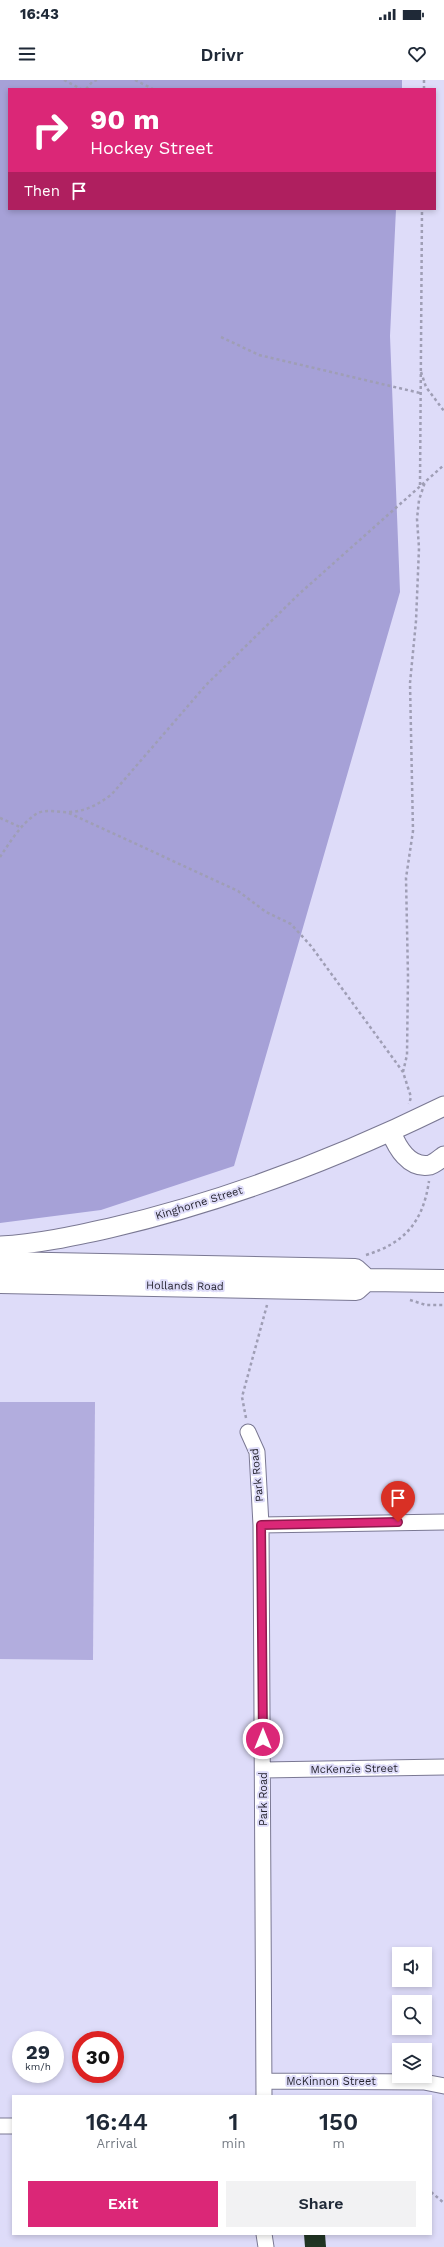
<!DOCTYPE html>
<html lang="en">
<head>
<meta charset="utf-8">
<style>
  :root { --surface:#fff; --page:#f2f2f3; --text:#1f2937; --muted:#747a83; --accent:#db2777 }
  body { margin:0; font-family:"Work Sans",sans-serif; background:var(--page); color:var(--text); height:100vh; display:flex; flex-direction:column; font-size:15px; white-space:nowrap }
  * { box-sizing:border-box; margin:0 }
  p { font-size:13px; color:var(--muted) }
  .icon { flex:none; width:22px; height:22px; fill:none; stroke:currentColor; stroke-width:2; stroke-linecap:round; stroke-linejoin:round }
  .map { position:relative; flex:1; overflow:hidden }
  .panel { position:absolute; left:12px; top:2015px; width:420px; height:140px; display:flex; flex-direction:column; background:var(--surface); border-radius:0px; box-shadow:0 2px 6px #0003 }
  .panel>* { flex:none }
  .top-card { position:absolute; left:8px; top:8px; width:428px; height:122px; border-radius:0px; box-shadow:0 2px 6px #0003; background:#db2777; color:#fff; overflow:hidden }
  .fabs { position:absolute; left:392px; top:1867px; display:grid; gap:8px }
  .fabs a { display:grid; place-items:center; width:40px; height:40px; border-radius:0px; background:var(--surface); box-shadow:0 2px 6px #0003; font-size:20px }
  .speed { position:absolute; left:12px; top:1951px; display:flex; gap:8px; font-size:20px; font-weight:700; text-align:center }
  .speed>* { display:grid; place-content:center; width:52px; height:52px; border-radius:50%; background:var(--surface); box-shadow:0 2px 6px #0003; line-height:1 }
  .speed small { font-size:10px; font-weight:400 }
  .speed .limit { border:6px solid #d22; background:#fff; color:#111 }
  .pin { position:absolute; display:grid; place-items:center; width:34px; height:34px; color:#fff; margin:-41px -17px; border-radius:50% 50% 50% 0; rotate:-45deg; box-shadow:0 0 4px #0007 }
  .pin .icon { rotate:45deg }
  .me { position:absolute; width:44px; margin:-22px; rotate:0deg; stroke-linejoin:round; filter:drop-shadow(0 0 3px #0008) }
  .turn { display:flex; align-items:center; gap:14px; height:84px; padding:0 16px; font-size:18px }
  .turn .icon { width:52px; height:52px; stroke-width:2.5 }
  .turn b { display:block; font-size:28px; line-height:34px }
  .then { display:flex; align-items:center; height:38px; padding:0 16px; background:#0003; gap:8px; font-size:15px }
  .eta { display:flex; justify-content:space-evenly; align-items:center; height:68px; text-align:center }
  .eta b { font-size:24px; font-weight:600; line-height:28px }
  .cta { display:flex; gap:8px; margin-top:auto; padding:8px 16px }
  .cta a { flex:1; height:46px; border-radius:0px; background:var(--accent); color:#fff; font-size:16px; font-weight:600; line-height:46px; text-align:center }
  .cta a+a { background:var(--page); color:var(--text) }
  .status { display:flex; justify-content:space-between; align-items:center; height:28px; padding:0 20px; background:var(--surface); direction:ltr }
  .status svg { height:11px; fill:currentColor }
  header { display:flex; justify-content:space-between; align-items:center; height:52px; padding:0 16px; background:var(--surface); font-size:18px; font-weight:600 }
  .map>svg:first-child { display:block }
  .green { fill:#b2adde }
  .forest { fill:#a6a1d7 }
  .building { fill:#213524 }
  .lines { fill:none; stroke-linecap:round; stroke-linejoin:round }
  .minor-casing { stroke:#7a7893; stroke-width:17 }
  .major-casing { stroke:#7a7893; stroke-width:21 }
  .highway-casing { stroke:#7a7893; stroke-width:24 }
  .path { stroke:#9f9eb5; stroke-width:2.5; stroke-dasharray:3 3; stroke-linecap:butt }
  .minor { stroke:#fff; stroke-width:15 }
  .major { stroke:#fff; stroke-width:19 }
  .highway { stroke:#fff; stroke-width:22 }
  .route-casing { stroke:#8e194d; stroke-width:10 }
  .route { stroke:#db2777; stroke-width:7 }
  .labels { text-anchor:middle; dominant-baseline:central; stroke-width:4; stroke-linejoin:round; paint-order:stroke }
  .street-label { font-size:11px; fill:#262530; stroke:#dedcf9 }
</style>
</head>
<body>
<div class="status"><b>16:43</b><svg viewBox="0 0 49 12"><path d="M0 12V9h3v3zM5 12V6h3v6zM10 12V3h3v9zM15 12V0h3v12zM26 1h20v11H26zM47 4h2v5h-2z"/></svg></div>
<header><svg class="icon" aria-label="menu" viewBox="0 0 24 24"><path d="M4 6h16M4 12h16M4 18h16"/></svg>Drivr<svg class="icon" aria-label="heart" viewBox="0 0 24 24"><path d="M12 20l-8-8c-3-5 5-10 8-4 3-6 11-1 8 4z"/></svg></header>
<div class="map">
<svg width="444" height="2167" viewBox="0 0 444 2167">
  <rect width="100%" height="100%" fill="#dedcf9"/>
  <path class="green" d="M0,1322H95L93,1580L0,1579Z"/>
  <path class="forest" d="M0,0H402V9H9V129H396L390,256L400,512L234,1086L101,1130L0,1143Z"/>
  <path class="building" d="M304,2154H325L326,2167H305Z"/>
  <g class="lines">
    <defs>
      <path id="minor" d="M248,1352L257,1372L261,1445L264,2016
        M261,1445L444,1442
        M263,1690L444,1687
        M265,2001L424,2002L444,2006
        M0,2046H13
        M264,2154L266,2167"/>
      <path id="major" d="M391,1052C397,1067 409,1089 430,1085C434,1084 440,1079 444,1076
        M0,1166C37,1164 74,1156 110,1148C226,1121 338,1078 444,1026"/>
      <path id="highway" d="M0,1183L355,1190L366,1200L444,1201
        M0,1202L356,1209L366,1200"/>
    </defs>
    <use href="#minor" class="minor-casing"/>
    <use href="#major" class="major-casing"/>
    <use href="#highway" class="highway-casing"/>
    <path class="path" d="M64,0L81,9
      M135,0L153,9
      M86,9L93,1L97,0
      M424,9V0
      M221,257L259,275L420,313
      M421,292L426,307L444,331
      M420,405L422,129
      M69,733L238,811L266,832L291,844L311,866L403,992L411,1017L409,1024
      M0,738L22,748
      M0,777C10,762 21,744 36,734C46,728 59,733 70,732C87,731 99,724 112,714L206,605L299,514L444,385
      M403,992L407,975L408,897L406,798L413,751L410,603L416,541L419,468L417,439L419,420L425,402
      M366,1175C405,1163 423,1142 429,1101
      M410,1220L426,1225H444
      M246,1338L242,1317L267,1225
      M431,2112L444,2123"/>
    <use href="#minor" class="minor"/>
    <use href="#major" class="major"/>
    <use href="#highway" class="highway"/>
  </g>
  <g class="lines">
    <defs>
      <path id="route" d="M263,1659L261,1445L398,1442"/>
    </defs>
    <use href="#route" class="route-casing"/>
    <use href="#route" class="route"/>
  </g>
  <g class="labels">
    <g class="street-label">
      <text transform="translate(199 1123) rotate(-17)">Kinghorne Street</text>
      <text transform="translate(185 1206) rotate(1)">Hollands Road</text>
      <text transform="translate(257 1395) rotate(-96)">Park Road</text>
      <text transform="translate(354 1689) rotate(-1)">McKenzie Street</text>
      <text transform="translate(263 1719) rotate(-90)">Park Road</text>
      <text x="331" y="2001">McKinnon Street</text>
    </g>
  </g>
</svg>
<div class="fabs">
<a><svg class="icon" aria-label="sound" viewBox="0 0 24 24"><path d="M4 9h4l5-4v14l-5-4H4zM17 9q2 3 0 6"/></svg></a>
<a><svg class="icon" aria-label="search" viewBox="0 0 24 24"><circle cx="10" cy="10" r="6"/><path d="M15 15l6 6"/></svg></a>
<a><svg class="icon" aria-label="layers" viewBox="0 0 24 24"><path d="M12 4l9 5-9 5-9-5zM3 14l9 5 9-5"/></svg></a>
</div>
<div class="speed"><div>29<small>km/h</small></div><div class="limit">30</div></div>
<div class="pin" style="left:398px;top:1442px;background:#d93025"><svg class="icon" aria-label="arrive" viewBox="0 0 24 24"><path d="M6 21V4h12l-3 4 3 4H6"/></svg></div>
<svg class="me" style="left:263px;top:1659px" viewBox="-20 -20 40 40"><circle r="17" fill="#db2777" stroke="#fff" stroke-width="3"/><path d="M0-11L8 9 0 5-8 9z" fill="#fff"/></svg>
<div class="top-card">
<div class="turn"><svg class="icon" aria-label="right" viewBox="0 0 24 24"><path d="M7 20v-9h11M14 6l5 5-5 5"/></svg><div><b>90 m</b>Hockey Street</div></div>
<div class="then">Then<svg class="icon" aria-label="arrive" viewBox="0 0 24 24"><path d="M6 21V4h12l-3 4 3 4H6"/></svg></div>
</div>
<section class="panel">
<div class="eta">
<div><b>16:44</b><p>Arrival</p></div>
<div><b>1</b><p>min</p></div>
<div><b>150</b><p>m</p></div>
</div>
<div class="cta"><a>Exit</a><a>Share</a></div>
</section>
</div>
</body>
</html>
